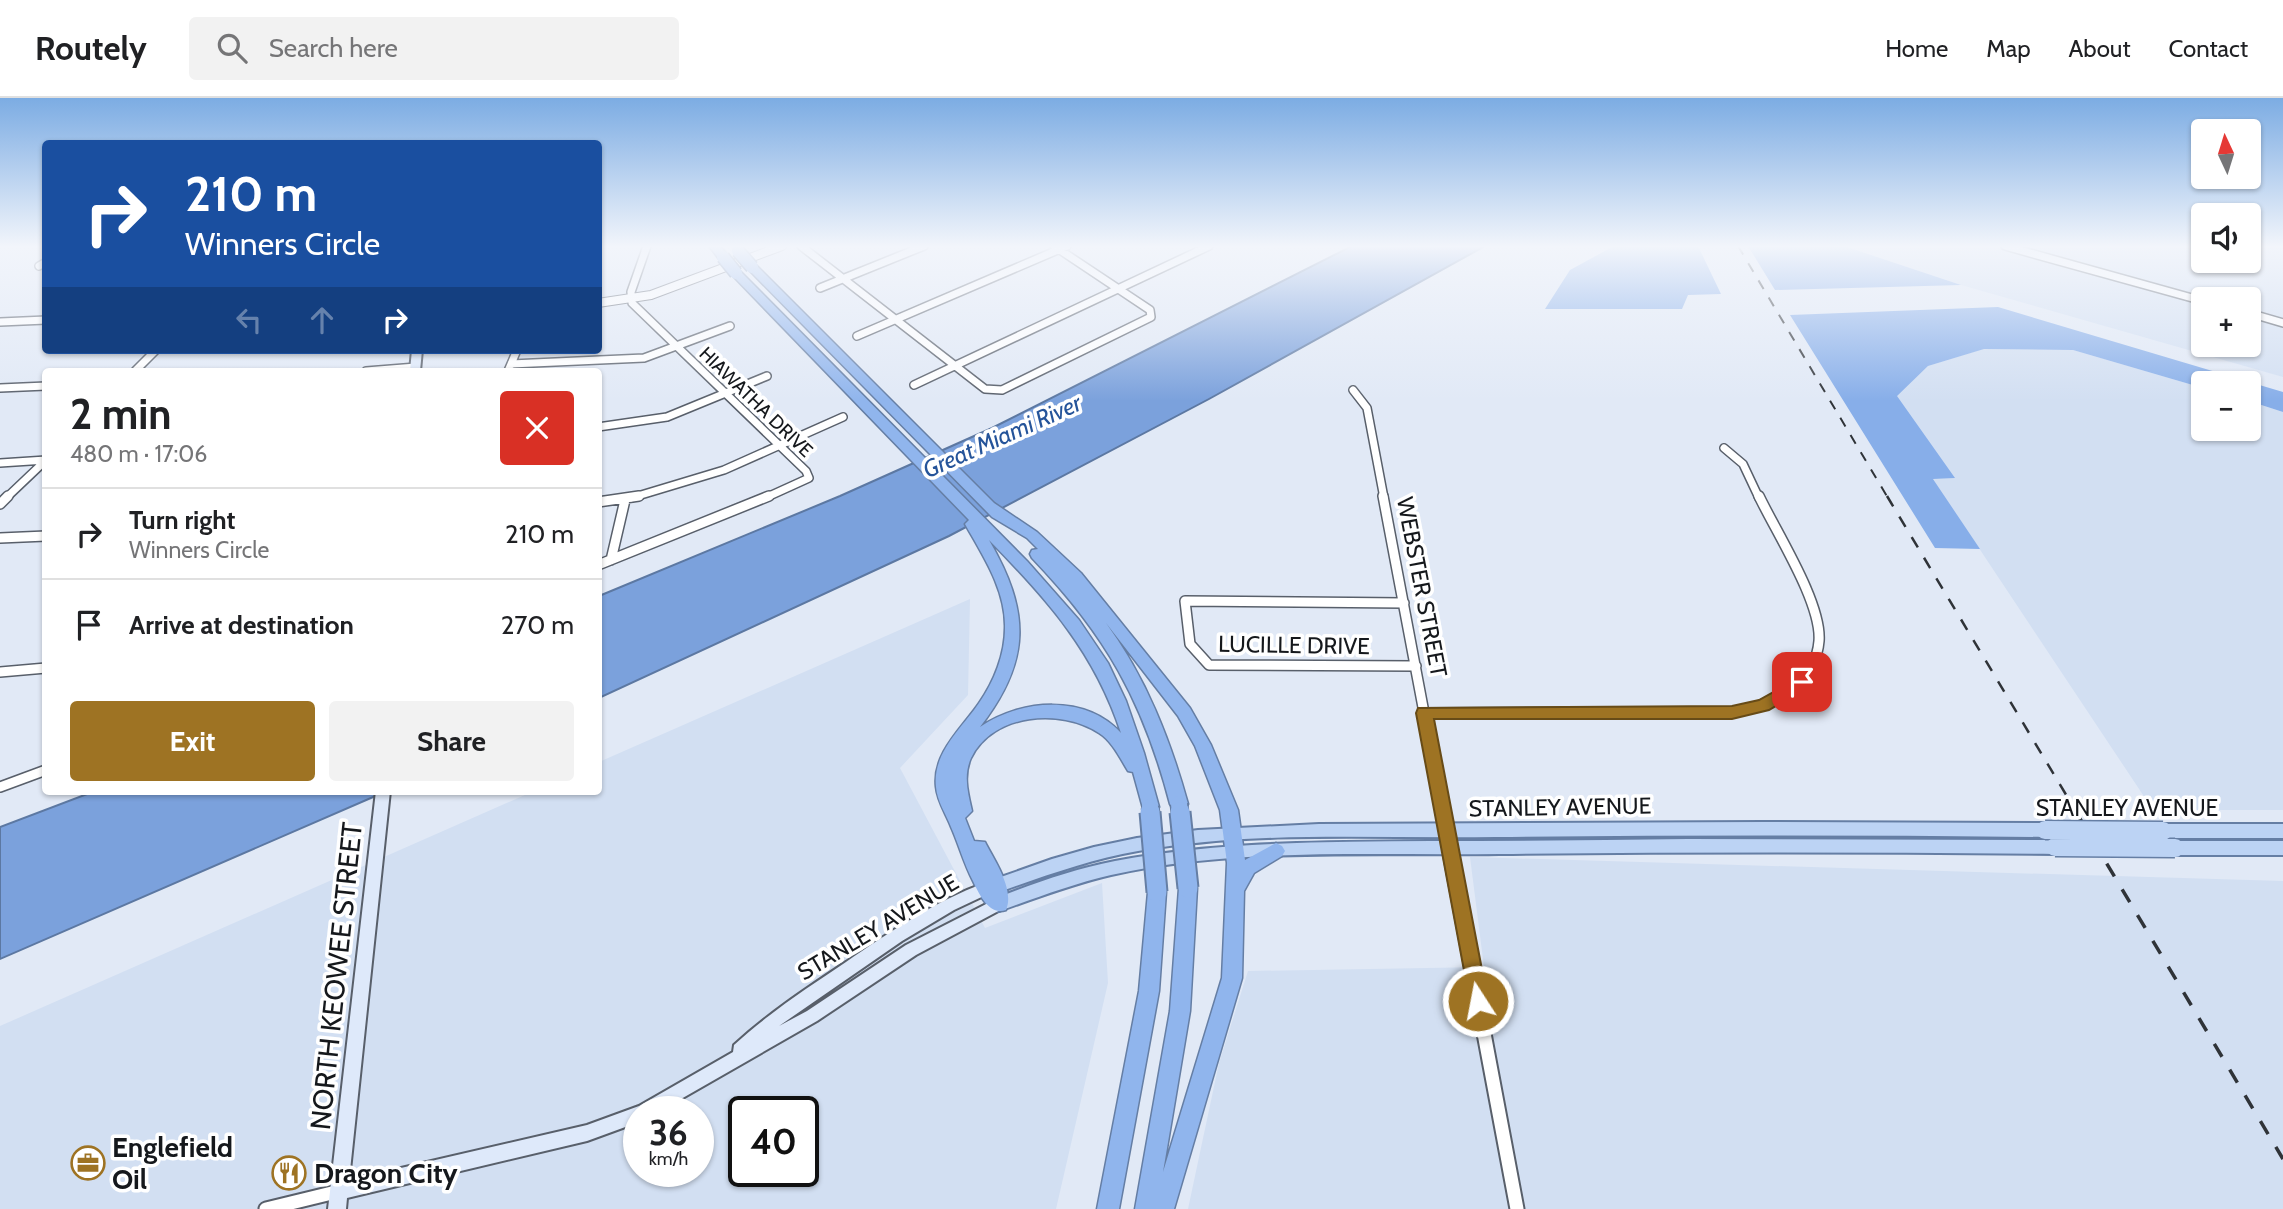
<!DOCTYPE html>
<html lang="en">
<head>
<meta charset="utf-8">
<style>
  :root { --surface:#fff; --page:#f2f2f2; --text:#202124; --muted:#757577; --line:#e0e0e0; --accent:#9e7323 }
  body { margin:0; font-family:Cabin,sans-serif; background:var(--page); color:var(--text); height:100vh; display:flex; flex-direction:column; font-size:26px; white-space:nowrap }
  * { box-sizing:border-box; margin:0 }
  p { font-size:23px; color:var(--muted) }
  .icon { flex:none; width:38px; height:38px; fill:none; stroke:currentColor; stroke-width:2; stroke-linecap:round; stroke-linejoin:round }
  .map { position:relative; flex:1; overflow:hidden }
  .details { position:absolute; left:42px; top:270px; width:560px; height:427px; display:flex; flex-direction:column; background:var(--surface); border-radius:7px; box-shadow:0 2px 5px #0004 }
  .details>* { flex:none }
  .top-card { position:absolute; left:42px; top:42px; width:560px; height:214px; border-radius:7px; box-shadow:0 2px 5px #0004; background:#1a4fa0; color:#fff; overflow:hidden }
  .needle { width:46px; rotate:356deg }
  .buttons { position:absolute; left:2191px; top:21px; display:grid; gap:14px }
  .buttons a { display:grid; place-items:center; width:70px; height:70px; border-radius:7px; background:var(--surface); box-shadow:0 2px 5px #0004; font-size:35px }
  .speed { position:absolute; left:623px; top:998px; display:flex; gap:14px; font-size:35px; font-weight:700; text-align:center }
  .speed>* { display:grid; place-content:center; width:91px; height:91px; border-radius:50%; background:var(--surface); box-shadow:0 2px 5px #0004; line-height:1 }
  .speed small { font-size:18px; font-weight:400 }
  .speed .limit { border:4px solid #111; border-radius:10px; background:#fff; color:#111 }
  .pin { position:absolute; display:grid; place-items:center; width:60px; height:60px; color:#fff; margin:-30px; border-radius:14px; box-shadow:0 4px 10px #0006 }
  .me { position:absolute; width:77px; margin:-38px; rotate:349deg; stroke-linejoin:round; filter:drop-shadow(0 0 5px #0008) }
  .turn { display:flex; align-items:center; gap:24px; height:147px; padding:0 28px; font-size:32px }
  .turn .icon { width:91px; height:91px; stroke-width:2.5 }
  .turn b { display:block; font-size:49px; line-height:60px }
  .lanes { display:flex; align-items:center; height:66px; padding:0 28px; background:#0003; justify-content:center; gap:35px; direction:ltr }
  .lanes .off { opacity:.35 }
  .round { display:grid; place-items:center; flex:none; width:74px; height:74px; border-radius:7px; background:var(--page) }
  .head { display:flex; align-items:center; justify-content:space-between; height:119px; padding:0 28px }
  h1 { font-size:42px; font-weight:800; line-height:52px }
  .button { display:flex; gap:14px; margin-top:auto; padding:14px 28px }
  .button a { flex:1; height:80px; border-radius:7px; background:var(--accent); color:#fff; font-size:28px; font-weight:800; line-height:80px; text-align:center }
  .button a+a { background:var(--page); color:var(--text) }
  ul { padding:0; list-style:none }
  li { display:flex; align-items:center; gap:21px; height:91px; padding:0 28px; border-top:2px solid var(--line) }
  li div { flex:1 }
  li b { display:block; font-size:26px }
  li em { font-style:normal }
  header { display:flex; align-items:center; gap:42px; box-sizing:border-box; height:98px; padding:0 35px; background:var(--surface); border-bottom:2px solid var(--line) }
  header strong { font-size:33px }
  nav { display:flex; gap:38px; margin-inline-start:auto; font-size:24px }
  .search { width:490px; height:63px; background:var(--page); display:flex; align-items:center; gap:18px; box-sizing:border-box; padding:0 24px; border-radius:7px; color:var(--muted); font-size:26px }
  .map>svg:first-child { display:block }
  .built { fill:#d2dff2; fill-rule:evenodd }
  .forest { fill:#87aee9 }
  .water { fill:#7ba1dc; stroke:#5c78a2; stroke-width:2 }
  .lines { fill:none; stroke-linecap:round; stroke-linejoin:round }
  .minor-far2-casing { stroke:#585f6a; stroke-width:10 }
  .minor-far1-casing { stroke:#585f6a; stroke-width:12 }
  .minor-casing { stroke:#585f6a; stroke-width:14 }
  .tertiary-far1-casing { stroke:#585f6a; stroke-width:10 }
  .tertiary-casing { stroke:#585f6a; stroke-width:17 }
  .secondary-casing { stroke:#585f6a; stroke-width:4 }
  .primary-casing { stroke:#657ea4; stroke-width:4 }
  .motorway-casing { stroke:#657ea4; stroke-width:3 }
  .minor-far2 { stroke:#fff; stroke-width:7 }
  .minor-far1 { stroke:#fff; stroke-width:9 }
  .minor { stroke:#fff; stroke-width:10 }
  .tertiary-far1 { stroke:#fff; stroke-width:8 }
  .tertiary { stroke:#fff; stroke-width:13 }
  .secondary { fill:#dee9fa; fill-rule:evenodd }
  .primary { fill:#bcd3f4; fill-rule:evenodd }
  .motorway { fill:#90b5ed; fill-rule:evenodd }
  .rail-far2 { stroke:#2f3338; stroke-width:2; stroke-dasharray:10 10; stroke-linecap:butt }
  .rail-far1 { stroke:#2f3338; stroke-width:2.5; stroke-dasharray:12 12; stroke-linecap:butt }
  .rail { stroke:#2f3338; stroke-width:3.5; stroke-dasharray:15 15; stroke-linecap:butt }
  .primary-bridge-casing { stroke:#657ea4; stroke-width:21; stroke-linecap:butt }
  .motorway-bridge-far2-casing { stroke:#657ea4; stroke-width:15; stroke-linecap:butt }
  .motorway-bridge-far1-casing { stroke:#657ea4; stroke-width:19; stroke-linecap:butt }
  .motorway-bridge-casing { stroke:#657ea4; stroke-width:23; stroke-linecap:butt }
  .primary-bridge { stroke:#bcd3f4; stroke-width:18 }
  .motorway-bridge-far2 { stroke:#90b5ed; stroke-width:12 }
  .motorway-bridge-far1 { stroke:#90b5ed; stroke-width:16 }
  .motorway-bridge { stroke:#90b5ed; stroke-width:19 }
  .route { fill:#9e7323; stroke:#674b17; stroke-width:2 }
  .labels { text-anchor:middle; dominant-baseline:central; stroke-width:7; stroke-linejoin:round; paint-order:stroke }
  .far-street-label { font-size:19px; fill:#15181c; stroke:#fff }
  .street-label { font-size:23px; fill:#15181c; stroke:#fff }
  .water-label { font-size:24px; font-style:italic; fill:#25549a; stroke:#fff }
  .near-street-label { font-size:28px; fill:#15181c; stroke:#fff }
  .near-poi-label { font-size:28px; font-weight:bold; fill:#15181c; stroke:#fff; text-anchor:start }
</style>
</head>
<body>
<header>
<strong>Routely</strong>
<div class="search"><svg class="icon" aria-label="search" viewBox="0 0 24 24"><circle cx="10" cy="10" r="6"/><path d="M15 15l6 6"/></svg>Search here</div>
<nav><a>Home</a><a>Map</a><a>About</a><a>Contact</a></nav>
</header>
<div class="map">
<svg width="2283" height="1111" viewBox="0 0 2283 1111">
  <rect width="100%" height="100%" fill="#e1e9f6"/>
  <path class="built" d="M1844,148H2203V163H2249V148H2283V279L1961,187ZM2203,201H2249V247H2203Z
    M1983,251L2073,252L2203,290V331H2249V303L2283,314V712H2153L1933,381L1954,380L1896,298L1928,268Z
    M970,501L968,597L900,670L985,830L1102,785L1108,885L1056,1111H0V928L534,693H598L599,664ZM639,1013H698V1073H639ZM744,1013H803V1073H744Z
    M1470,759L2283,783V1111H1188L1219,965L1248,873L1484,869Z"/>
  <path class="forest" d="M1614,148H1698L1721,196L1688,197L1682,211H1545L1570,172Z
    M1748,148H1844L1961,187L1775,192Z
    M1998,209L2283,294V314L2249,303V285H2203V290L2073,252L1984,251L1928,268L1897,298L1955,380L1933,381L1980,451L1935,450L1790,217Z"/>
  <path class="water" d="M1352,148H1485L1209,301L949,438L599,600V498L840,398L992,330Z
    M95,693H387L0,861V729Z"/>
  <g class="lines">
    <defs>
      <path id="minor-far2" d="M647,148L631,194L632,205L806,373L809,380L765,400
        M801,148L985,291L1002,292L1151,219L1150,212L1054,148
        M2005,148L2203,203
        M39,168L46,164
        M820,190L924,148
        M2249,215L2283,225
        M0,224L46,222
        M857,238L1067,148
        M511,266L644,260L730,228
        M135,273L156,252
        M366,273L416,269
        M508,273L517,252
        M914,287L1209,148
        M0,290L46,288
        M1353,292L1367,310L1384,400
        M598,329L667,319L767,278
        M1724,350L1743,366L1759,400
        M0,365L46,362
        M6,400L46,362
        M631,400L724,372L843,319"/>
      <path id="minor-far1" d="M1383,398L1443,715
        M598,404L639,398
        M0,406L8,398
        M0,440L46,438
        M611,462L625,402
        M598,467L769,398
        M1404,505L1185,503L1190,546L1209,567L1416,568
        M0,574L46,570
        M1424,615C1498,615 1572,615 1647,614C1681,614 1719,619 1752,610C1784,600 1816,580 1819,543C1822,505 1776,434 1759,398
        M0,689L46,672"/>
      <path id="minor" d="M1442,714L1446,733"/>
      <path id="tertiary-far1" d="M598,205L651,197L782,148"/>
      <path id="tertiary" d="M1446,733L1517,1111
        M266,1111L340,1093"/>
      <path id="secondary" d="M412,252H422L420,273H410Z
        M376,693H390L349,1082L587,1027L639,1008L733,954L734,947C769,915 807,890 846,864C890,834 935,803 985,785L990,787L992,791L990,795L954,812L902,843L779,928L807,913L906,847L994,802L999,800L1004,802L1006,806L1004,810L916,857L817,923L660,1013H639V1024L587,1043L347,1100L346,1111H328Z"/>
      <path id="primary" d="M1762,724L2045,725L2051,727L2053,732L2051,737L2045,739C1862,737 1678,737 1495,739C1376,741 1256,732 1138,753C1087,762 1039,780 990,797L984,795L982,790L984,785L1052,761L1094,749L1137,740L1198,732L1319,726Z
        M2163,726H2283V740H2163L2157,738L2155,733L2157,728Z
        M1688,741L2055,742L2061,744L2063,749L2061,754L2055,756C1870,754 1685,754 1499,756C1371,758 1237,749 1111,777C1072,786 1036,800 999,813L993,811L991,806L993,801C1033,786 1073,771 1115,763C1220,743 1326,744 1432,743C1517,743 1602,742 1688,741Z
        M2175,743H2283V757H2175L2169,755L2167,750L2169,745Z"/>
      <path id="motorway" d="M709,148H720L729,159L719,161Z
        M752,166L756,167L994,405L1037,434L1081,475L1190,610L1211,647L1238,712L1245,762L1276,745L1282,748L1285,753L1282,758L1254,775L1244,793L1242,880L1174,1111H1135L1170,913L1179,790L1181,784L1188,782L1195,784L1197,790L1190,913L1163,1074L1222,880L1227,765L1220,712L1195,648L1178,618L1106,525C1146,580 1170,641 1188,706L1185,711L1179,713L1173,711L1170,706C1143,603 1106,537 1032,460L1030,456L1032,452L1038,451L1027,440L992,419L748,171L746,169Z
        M736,172L740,173L1027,463L1079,522L1108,565L1126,603L1144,655L1159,709L1156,714L1150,716L1144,714L1133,674L1128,673C1120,660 1112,643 1099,635C1061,610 993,615 971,660C963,678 968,695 972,713L965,720L974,743L985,744C994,762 1015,791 1006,812C989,818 979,796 973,783C964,766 959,747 951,729C946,716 937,703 936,689C932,655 962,630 979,605C994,584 1005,556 1005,530C1006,492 983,458 965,426L969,422L732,177V173ZM989,442C1048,502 1095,555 1121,635C1085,596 1021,601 980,629C1032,562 1030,513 989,442Z
        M1157,786L1164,788L1166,794L1159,893L1119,1111H1097L1139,893L1148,794L1150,788Z"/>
    </defs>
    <use href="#minor-far2" class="minor-far2-casing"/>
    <use href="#minor-far1" class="minor-far1-casing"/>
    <use href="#minor" class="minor-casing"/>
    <use href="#tertiary-far1" class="tertiary-far1-casing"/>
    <use href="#tertiary" class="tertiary-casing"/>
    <use href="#secondary" class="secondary-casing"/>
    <use href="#primary" class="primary-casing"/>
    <use href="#motorway" class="motorway-casing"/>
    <use href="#minor-far2" class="minor-far2"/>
    <use href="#minor-far1" class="minor-far1"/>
    <use href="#minor" class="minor"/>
    <use href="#tertiary-far1" class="tertiary-far1"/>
    <use href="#tertiary" class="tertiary"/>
    <use href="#secondary" class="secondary"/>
    <use href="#primary" class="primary"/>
    <use href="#motorway" class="motorway"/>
    <path class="rail-far2" d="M1738,148L1888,400"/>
    <path class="rail-far1" d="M1887,398L2077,715"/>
    <path class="rail" d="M2076,714L2283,1061"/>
    <defs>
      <path id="primary-bridge" d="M2045,732L2163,733
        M2055,749L2175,750"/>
      <path id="motorway-bridge-far2" d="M738,153L752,169
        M723,159L736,175"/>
      <path id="motorway-bridge-far1" d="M1179,706L1180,715
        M1150,709L1151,715"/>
      <path id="motorway-bridge" d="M1150,714L1157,794
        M1180,714L1188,790"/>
    </defs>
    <use href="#primary-bridge" class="primary-bridge-casing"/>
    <use href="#motorway-bridge-far2" class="motorway-bridge-far2-casing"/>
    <use href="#motorway-bridge-far1" class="motorway-bridge-far1-casing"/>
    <use href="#motorway-bridge" class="motorway-bridge-casing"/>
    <use href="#primary-bridge" class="primary-bridge"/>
    <use href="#motorway-bridge-far2" class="motorway-bridge-far2"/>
    <use href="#motorway-bridge-far1" class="motorway-bridge-far1"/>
    <use href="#motorway-bridge" class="motorway-bridge"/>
  </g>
  <linearGradient id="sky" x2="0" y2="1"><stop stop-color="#7cace3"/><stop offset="0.49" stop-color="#f2f5fb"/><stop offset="1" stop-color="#f2f5fb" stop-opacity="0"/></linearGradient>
  <rect width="2283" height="303" fill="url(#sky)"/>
  <path class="route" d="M1802,578L1808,580V589L1769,612L1732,621H1434L1488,903L1485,910L1478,912L1471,910L1416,615L1418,610L1732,608L1759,602Z"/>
  <defs>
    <symbol id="office-ring" viewBox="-11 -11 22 22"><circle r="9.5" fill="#fff" stroke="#9e7323" stroke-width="1.5"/><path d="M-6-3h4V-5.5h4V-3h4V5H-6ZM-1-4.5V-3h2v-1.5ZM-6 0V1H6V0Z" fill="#9e7323"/></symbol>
    <symbol id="restaurant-ring" viewBox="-11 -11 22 22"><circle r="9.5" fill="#fff" stroke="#9e7323" stroke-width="1.5"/><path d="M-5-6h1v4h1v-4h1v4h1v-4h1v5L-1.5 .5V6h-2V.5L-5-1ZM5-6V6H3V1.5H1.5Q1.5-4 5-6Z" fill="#9e7323"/></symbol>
  </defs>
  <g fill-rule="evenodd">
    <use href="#office-ring" x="69" y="1046" width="38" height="38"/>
    <use href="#restaurant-ring" x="270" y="1056" width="38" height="38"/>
  </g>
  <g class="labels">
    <g class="far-street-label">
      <text transform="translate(756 304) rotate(44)">HIAWATHA DRIVE</text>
    </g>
    <g class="street-label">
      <text transform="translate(1422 489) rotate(79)">WEBSTER STREET</text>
      <text transform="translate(1294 547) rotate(1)">LUCILLE DRIVE</text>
      <text transform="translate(1560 709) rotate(-1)">STANLEY AVENUE</text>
      <text x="2127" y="710">STANLEY AVENUE</text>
      <text transform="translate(878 829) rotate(-31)">STANLEY AVENUE</text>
    </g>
    <g class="water-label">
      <text transform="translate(1002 338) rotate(-24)">Great Miami River</text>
    </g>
    <g class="near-street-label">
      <text transform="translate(336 878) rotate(-84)">NORTH KEOWEE STREET</text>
    </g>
    <g class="near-poi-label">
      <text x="112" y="1049">Englefield<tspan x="112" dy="32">Oil</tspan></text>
      <text x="314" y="1075">Dragon City</text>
    </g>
  </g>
</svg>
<div class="buttons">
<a><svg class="needle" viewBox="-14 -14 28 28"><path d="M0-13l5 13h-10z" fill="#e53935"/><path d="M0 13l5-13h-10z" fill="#757577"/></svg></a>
<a><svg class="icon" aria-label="sound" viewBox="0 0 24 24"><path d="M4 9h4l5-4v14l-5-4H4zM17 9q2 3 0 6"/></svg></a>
<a>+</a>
<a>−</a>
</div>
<div class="speed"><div>36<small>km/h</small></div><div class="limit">40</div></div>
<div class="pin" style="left:1802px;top:584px;background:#d93025"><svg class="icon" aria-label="arrive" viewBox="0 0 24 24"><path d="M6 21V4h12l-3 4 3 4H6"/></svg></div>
<svg class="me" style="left:1478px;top:903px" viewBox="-20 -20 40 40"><circle r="17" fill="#9e7323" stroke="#fff" stroke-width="3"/><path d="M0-11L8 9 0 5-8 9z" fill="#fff"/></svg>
<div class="top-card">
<div class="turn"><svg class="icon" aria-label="right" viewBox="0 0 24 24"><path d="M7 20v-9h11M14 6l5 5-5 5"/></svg><div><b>210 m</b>Winners Circle</div></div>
<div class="lanes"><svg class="icon off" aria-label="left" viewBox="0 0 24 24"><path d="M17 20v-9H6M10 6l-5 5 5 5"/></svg><svg class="icon off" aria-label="ahead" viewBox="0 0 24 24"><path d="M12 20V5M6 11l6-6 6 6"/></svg><svg class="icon" aria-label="right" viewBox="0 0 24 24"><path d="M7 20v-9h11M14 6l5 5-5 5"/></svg></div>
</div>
<section class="details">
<div class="head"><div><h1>2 min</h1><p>480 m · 17:06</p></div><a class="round" style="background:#d93025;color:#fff"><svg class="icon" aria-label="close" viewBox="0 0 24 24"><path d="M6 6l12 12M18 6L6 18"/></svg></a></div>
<ul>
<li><svg class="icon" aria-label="right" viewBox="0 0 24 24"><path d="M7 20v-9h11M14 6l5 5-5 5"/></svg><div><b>Turn right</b><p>Winners Circle</p></div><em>210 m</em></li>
<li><svg class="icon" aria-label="arrive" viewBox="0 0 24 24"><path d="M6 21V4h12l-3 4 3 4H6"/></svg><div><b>Arrive at destination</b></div><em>270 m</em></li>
</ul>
<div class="button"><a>Exit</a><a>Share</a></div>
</section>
</div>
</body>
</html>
